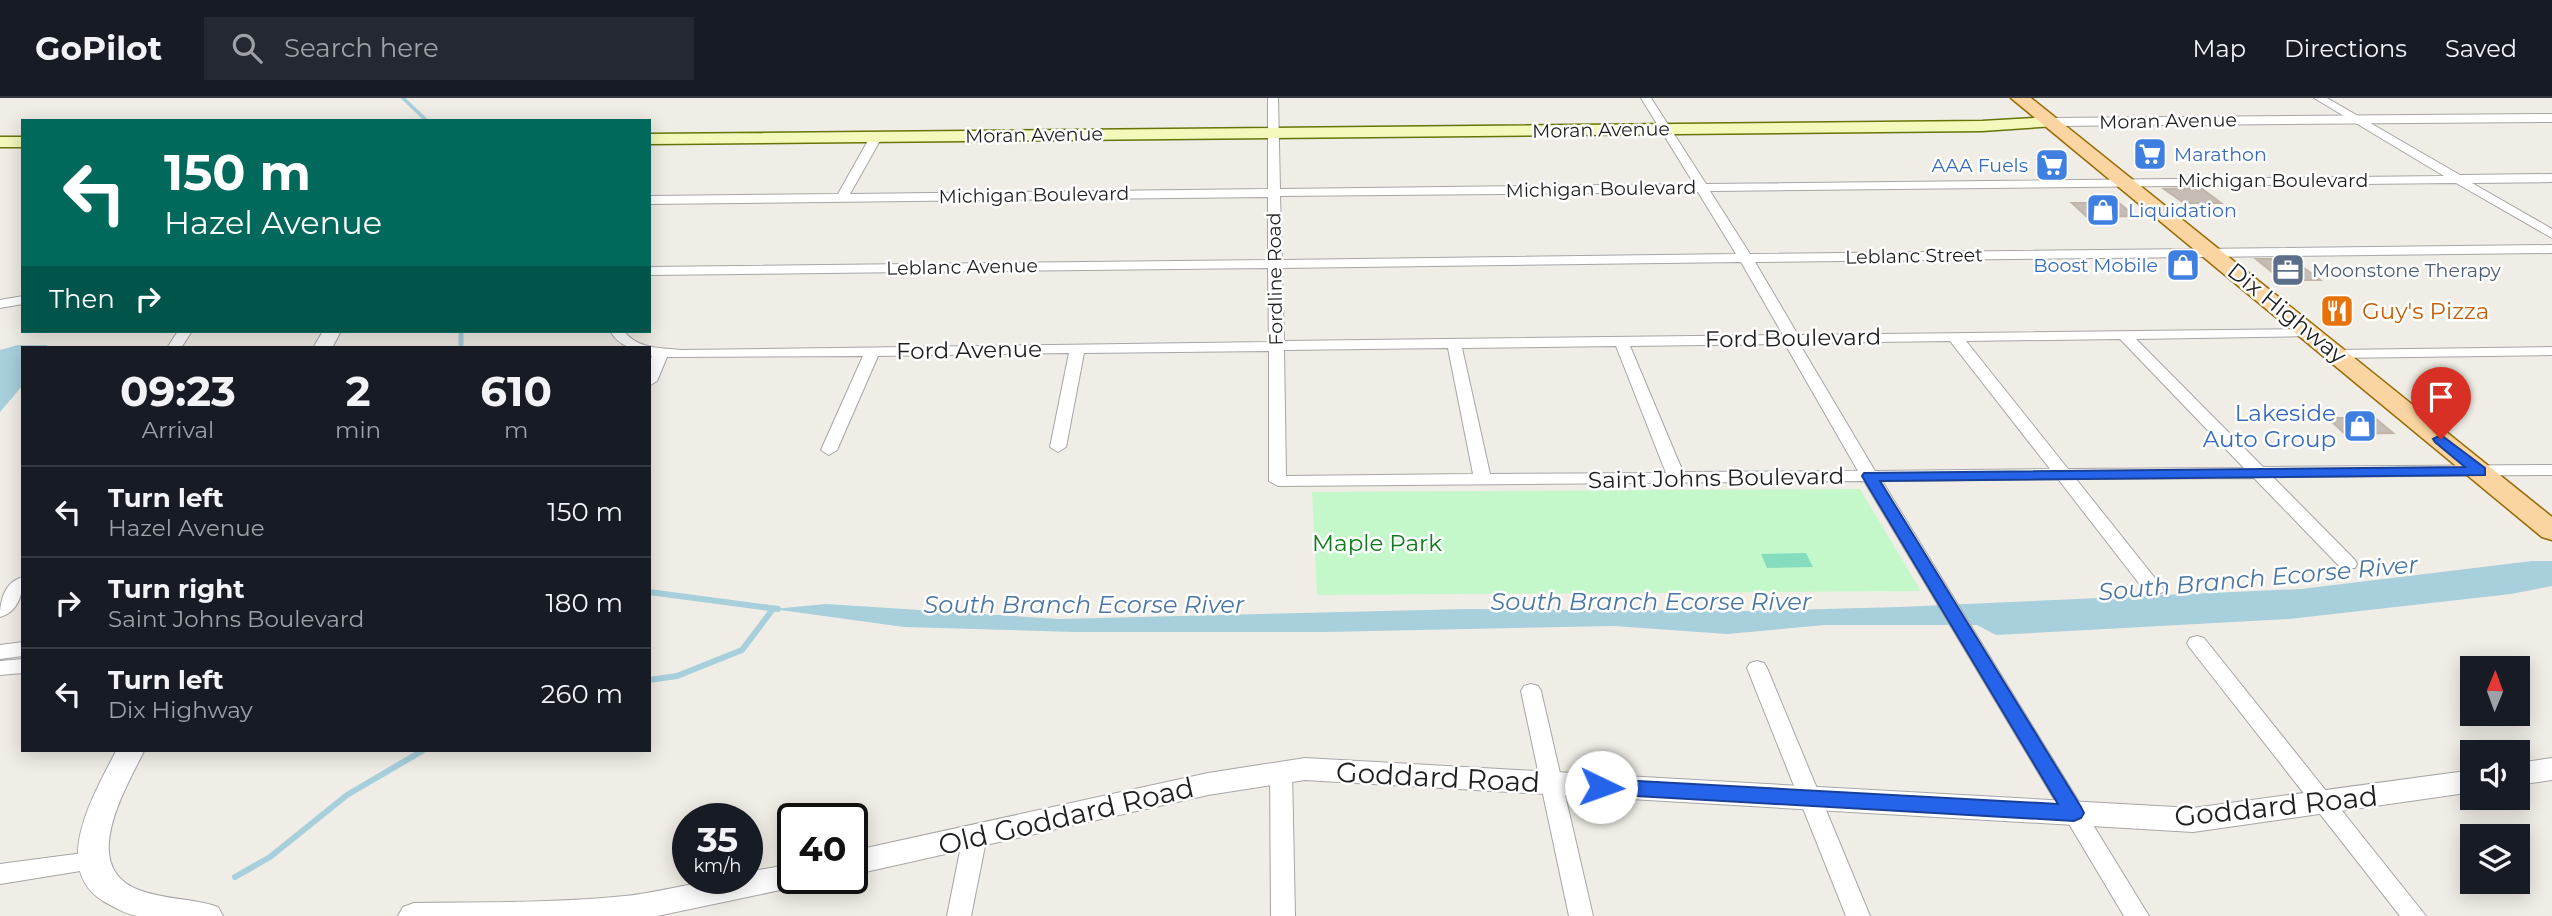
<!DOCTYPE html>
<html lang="en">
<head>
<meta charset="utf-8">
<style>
  :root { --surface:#171b24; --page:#242831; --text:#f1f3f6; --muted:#9ea1a6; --line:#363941 }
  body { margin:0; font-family:Montserrat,sans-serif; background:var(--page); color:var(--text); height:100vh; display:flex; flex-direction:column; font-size:26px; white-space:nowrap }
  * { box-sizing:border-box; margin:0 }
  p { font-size:23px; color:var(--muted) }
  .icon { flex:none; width:38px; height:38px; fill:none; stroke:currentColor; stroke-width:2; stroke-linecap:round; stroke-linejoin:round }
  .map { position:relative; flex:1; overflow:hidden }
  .drawer { position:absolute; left:21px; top:248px; width:630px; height:406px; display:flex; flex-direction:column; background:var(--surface); border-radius:0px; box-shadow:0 4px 18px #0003 }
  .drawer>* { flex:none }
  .guide { position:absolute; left:21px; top:21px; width:630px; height:214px; border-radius:0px; box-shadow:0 4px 18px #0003; background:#00695c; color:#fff; overflow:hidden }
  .needle { width:46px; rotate:1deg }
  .buttons { position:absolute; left:2460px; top:558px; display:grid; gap:14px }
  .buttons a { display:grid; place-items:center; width:70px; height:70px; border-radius:0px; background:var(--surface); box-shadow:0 4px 18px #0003; font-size:35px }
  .speed { position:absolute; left:672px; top:705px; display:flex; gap:14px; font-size:35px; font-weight:700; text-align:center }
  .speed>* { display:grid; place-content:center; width:91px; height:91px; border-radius:50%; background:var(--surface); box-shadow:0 4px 18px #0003; line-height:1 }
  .speed small { font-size:18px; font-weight:400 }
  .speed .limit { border:4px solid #111; border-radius:10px; background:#fff; color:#111 }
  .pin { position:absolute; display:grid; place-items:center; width:60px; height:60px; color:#fff; margin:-72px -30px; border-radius:50% 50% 50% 0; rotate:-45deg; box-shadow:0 0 7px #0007 }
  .pin .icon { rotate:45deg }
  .me { position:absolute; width:77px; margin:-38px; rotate:93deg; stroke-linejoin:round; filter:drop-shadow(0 0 5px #0008) }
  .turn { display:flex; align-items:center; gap:24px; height:147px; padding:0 28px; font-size:32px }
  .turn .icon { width:91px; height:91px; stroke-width:2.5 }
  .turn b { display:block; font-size:49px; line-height:60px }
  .then { display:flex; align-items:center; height:66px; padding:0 28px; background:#0003; gap:14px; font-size:26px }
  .eta { display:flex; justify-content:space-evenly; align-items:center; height:119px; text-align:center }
  .eta b { font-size:42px; font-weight:700; line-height:49px }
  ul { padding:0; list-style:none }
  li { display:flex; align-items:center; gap:21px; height:91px; padding:0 28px; border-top:2px solid var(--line) }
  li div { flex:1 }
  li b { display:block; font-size:26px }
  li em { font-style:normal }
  header { display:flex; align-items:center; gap:42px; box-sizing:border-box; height:98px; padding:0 35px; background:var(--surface); border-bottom:2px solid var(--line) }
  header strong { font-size:33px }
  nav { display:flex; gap:38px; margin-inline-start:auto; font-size:24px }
  .search { width:490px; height:63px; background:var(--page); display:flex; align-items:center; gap:18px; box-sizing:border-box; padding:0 24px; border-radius:0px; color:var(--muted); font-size:26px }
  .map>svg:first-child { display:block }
  .park { fill:#c4f8ca }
  .pitch { fill:#86ddbd }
  .water { fill:#a7cfdc }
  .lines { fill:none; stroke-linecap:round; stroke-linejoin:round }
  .stream-far2 { stroke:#a7cfdc; stroke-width:3.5 }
  .stream-far1 { stroke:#a7cfdc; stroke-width:5 }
  .stream { stroke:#a7cfdc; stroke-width:6 }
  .building { fill:#c4bcb5; stroke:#c1b4a8; stroke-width:2 }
  .minor-casing { stroke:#a6a6a6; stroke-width:2 }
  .tertiary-casing { stroke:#a6a6a6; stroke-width:2 }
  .secondary-casing { stroke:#677507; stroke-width:3 }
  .primary-casing { stroke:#976a03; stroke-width:3 }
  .minor { fill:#fff; fill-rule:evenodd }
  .tertiary { fill:#fff; fill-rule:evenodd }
  .secondary { fill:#f4f8bb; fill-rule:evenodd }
  .primary { fill:#fad5a1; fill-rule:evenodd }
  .route { fill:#2563eb; stroke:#184099; stroke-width:2 }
  .labels { text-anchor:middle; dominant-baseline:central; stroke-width:5; stroke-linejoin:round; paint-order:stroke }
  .far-street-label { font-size:19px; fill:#1f1f1f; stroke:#fff }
  .far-shop-label { font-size:19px; fill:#366cbe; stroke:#fff; text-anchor:start }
  .far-service-label { font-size:19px; fill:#4e5e75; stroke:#fff; text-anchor:start }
  .food-label { font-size:23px; fill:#c56008; stroke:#fff; text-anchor:start }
  .street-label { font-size:23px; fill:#1f1f1f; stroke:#fff }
  .shop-label { font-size:23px; fill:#366cbe; stroke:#fff; text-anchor:end }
  .park-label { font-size:23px; fill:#0e7c1a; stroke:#fff }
  .water-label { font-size:24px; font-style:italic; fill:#4a76a5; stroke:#fff }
  .near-street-label { font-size:28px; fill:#1f1f1f; stroke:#fff }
</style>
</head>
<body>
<header>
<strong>GoPilot</strong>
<div class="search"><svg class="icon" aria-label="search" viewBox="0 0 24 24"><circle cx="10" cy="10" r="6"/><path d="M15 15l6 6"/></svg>Search here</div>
<nav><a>Map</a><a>Directions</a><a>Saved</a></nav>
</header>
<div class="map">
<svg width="2552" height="818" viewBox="0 0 2552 818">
  <rect width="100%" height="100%" fill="#f0ede6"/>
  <path class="park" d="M1860,391L1921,493L1317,497L1312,394Z"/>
  <path class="pitch" d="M1806,455L1813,469L1767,470L1761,456Z"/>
  <path class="water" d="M18,247H47L49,250H23V287L0,314V252Z
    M2532,463H2552V488L2511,496L2289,521L1996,537L1977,527H1825L1727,536L1614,528L1325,534H1075L904,529L773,511L826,506L1059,521L1466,511L1745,513L1900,509L2301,491Z"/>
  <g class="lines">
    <path class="stream-far2" d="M403,0L427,23"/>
    <path class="stream-far1" d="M461,233V250"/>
    <path class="stream" d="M649,494L778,511
      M649,582L677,578L742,552L773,511
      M235,779L270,759L347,697L422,653"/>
  </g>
  <path class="building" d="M2201,90L2221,105H2184L2164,91Z
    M2072,105H2119L2135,118L2087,119Z
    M2256,161H2292L2320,182H2282Z
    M2328,320H2375L2393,335L2345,336Z"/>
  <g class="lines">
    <defs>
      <path id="minor" d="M1268,0H1278L1280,91L1694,86L1641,0H1651L1706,86L2444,78L2314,0H2327L2460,77L2552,76V84L2472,85L2552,131V140L2456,85L1710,93L1750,156L2552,147V155L1755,164L1798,237L2315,231V237L2310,238L2136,241L2263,369L2552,367V377L2273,379L2355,462L2357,466L2355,470H2341L2254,380L2076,381L2162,489L2164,493L2155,499L2148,497L2058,381L1882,383L2149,818H2124L1864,383L1278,388L1269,383V253L1084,255L1066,349L1058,354L1050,349L1069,255L878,258L837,352L829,357L821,352L863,258L667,259L657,283L649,288V265L652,258L649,257V250C630,250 621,250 610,233H624C637,251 661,250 682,252L1269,244L1268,170L649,177V169L1268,162V99L649,106V98L838,96L870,39L876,36L882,39L850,96L1268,91ZM1698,94L1736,156L1282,162L1280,98ZM1741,164L1783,237L1284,243L1282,170ZM2120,241L2244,370L2068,371L1966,243ZM1950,243L2050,371L1875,373L1799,245ZM1785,246L1858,373L1683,374L1630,248ZM1616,248L1666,375L1490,376L1462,250ZM1448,250L1473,376L1286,378L1284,252Z
        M23,198V206L0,210V202Z
        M178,233H192L181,250H167Z
        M2552,249V257L2336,260L2329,256L2336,252Z
        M23,479C23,496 18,514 0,519C0,503 4,484 23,479Z
        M2197,538L2204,540L2426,818H2400L2190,550L2187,545L2190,540Z
        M23,544V558L0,561V547Z
        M23,561V575L0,577V563Z
        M1757,563L1764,565L1767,570L1870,818H1846L1747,570L1750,565Z
        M1531,586L1538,588L1541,593L1593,818H1569L1521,593L1524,588Z
        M1281,665L1289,667L1292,673L1295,818H1271L1270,673L1273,667Z
        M975,729L983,732L987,738L971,818H947L963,738L967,732Z
        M91,754L99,756L103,763L99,770L0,786V766Z"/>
      <path id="tertiary" d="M2552,16V24L2049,28L2042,24L2049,20Z
        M323,233H341L332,250H313Z
        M116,653H144C125,692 78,769 139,792C165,802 193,800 218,809L223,818C195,818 164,818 137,818C125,816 114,809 103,803C49,769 96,693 116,653Z
        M1305,660L2193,710L2473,672V694L2193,734L1305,682L1208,697L852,777V753L1208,675Z
        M2552,660V682L2518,687V665Z
        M793,766V780H807L804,787L657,818H398L403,809L414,805C484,804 555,805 625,798C666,794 705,780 747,780V774Z"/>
      <path id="secondary" d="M2049,19L2057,24L2055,28L1982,33L649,46V36L1982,23Z
        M0,39H23V49H0Z"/>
      <path id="primary" d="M2011,0H2031L2552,419V442L2542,439Z"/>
    </defs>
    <use href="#minor" class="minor-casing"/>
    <use href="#tertiary" class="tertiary-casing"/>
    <use href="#secondary" class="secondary-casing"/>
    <use href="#primary" class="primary-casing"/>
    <use href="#minor" class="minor"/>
    <use href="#tertiary" class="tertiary"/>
    <use href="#secondary" class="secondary"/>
    <use href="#primary" class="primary"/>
  </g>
  <path class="route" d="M2441,337L2485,370V377L1880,383L2081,709L2084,715L2081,720L2074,723L1601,696L1594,694L1591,689L1594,683L1601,681L2058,706L1862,378L1864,375L2465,369L2435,344L2433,341Z"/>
  <defs>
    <symbol id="supermarket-square" viewBox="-11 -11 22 22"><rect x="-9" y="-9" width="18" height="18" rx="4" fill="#3f7fe0" stroke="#fff"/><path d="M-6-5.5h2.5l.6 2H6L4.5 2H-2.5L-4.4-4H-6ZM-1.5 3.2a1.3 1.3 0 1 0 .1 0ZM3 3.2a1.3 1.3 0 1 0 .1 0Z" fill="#fff"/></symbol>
    <symbol id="shop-square" viewBox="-11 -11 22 22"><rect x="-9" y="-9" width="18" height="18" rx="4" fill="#3f7fe0" stroke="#fff"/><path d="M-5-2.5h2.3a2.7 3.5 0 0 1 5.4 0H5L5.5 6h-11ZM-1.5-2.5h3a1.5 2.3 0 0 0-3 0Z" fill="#fff"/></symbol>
    <symbol id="office-square" viewBox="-11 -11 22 22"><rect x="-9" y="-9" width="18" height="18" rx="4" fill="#5c6f8a" stroke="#fff"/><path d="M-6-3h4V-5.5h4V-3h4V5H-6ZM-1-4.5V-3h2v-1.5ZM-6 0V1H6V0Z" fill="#fff"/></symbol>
    <symbol id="restaurant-square" viewBox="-11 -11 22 22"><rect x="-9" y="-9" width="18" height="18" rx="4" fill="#e8710a" stroke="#fff"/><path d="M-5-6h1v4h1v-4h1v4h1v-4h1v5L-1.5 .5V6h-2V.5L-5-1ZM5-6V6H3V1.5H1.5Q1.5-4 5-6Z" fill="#fff"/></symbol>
  </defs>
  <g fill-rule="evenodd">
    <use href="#supermarket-square" x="2131" y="37" width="38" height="38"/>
    <use href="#supermarket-square" x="2033" y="48" width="38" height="38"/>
    <use href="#shop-square" x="2084" y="93" width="38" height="38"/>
    <use href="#shop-square" x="2164" y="148" width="38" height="38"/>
    <use href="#office-square" x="2269" y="153" width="38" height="38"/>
    <use href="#restaurant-square" x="2318" y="194" width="38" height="38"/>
    <use href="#shop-square" x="2341" y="309" width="38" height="38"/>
  </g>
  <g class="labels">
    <g class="far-street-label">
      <text transform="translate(2168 23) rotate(-1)">Moran Avenue</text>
      <text transform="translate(1601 32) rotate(-1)">Moran Avenue</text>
      <text transform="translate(1034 37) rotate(-1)">Moran Avenue</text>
      <text x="2273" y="82">Michigan Boulevard</text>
      <text transform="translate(1601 91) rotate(-1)">Michigan Boulevard</text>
      <text transform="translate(1034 97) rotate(-1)">Michigan Boulevard</text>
      <text transform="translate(1914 158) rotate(-1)">Leblanc Street</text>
      <text transform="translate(962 169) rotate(-1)">Leblanc Avenue</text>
      <text transform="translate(1275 181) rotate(-91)">Fordline Road</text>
    </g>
    <g class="far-shop-label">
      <text x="2174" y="56">Marathon</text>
      <text x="2028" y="67" text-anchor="end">AAA Fuels</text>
      <text x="2128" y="112">Liquidation</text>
      <text x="2158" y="167" text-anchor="end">Boost Mobile</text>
    </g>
    <g class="far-service-label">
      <text x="2312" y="172">Moonstone Therapy</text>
    </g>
    <g class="food-label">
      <text x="2362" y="213">Guy's Pizza</text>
    </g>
    <g class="street-label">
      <text transform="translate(2287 215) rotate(39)">Dix Highway</text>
      <text transform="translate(1793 240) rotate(-1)">Ford Boulevard</text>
      <text transform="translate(969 252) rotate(-1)">Ford Avenue</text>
      <text transform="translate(1716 380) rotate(-1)">Saint Johns Boulevard</text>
    </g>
    <g class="shop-label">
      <text x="2336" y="315">Lakeside<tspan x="2336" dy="26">Auto Group</tspan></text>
    </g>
    <g class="park-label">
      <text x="1377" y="445">Maple Park</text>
    </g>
    <g class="water-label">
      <text transform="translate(2258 480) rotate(-5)">South Branch Ecorse River</text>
      <text x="1651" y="503">South Branch Ecorse River</text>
      <text x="1084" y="506">South Branch Ecorse River</text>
    </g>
    <g class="near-street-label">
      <text transform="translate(1438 679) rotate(3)">Goddard Road</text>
      <text transform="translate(2276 708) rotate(-6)">Goddard Road</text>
      <text transform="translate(1066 718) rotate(-13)">Old Goddard Road</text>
    </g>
  </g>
</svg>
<div class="buttons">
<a><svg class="needle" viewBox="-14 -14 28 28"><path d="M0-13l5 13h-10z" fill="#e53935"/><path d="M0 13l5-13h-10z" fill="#9ea1a6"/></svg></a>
<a><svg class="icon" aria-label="sound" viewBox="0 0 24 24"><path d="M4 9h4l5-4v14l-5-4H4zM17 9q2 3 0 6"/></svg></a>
<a><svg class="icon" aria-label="layers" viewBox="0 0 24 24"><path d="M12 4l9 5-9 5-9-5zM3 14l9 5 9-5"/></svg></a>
</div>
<div class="speed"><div>35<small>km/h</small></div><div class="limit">40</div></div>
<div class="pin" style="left:2441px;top:341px;background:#d93025"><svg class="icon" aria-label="arrive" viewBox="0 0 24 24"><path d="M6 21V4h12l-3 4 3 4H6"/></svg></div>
<svg class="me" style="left:1601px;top:689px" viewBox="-20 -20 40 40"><circle r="19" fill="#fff"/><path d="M0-13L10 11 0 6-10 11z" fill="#2563eb"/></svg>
<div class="guide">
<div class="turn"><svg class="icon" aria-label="left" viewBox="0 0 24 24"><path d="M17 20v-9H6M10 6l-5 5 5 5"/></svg><div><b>150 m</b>Hazel Avenue</div></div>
<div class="then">Then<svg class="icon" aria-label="right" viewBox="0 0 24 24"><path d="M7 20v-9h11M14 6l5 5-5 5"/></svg></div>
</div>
<section class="drawer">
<div class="eta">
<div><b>09:23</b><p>Arrival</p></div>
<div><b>2</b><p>min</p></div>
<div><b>610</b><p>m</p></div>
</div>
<ul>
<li><svg class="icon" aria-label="left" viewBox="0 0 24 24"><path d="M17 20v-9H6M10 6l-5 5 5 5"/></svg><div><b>Turn left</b><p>Hazel Avenue</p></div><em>150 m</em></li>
<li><svg class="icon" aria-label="right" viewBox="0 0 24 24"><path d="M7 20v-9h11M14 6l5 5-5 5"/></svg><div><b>Turn right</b><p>Saint Johns Boulevard</p></div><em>180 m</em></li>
<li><svg class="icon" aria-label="left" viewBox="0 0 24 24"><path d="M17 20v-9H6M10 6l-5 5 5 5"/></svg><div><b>Turn left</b><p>Dix Highway</p></div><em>260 m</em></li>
</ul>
</section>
</div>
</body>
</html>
